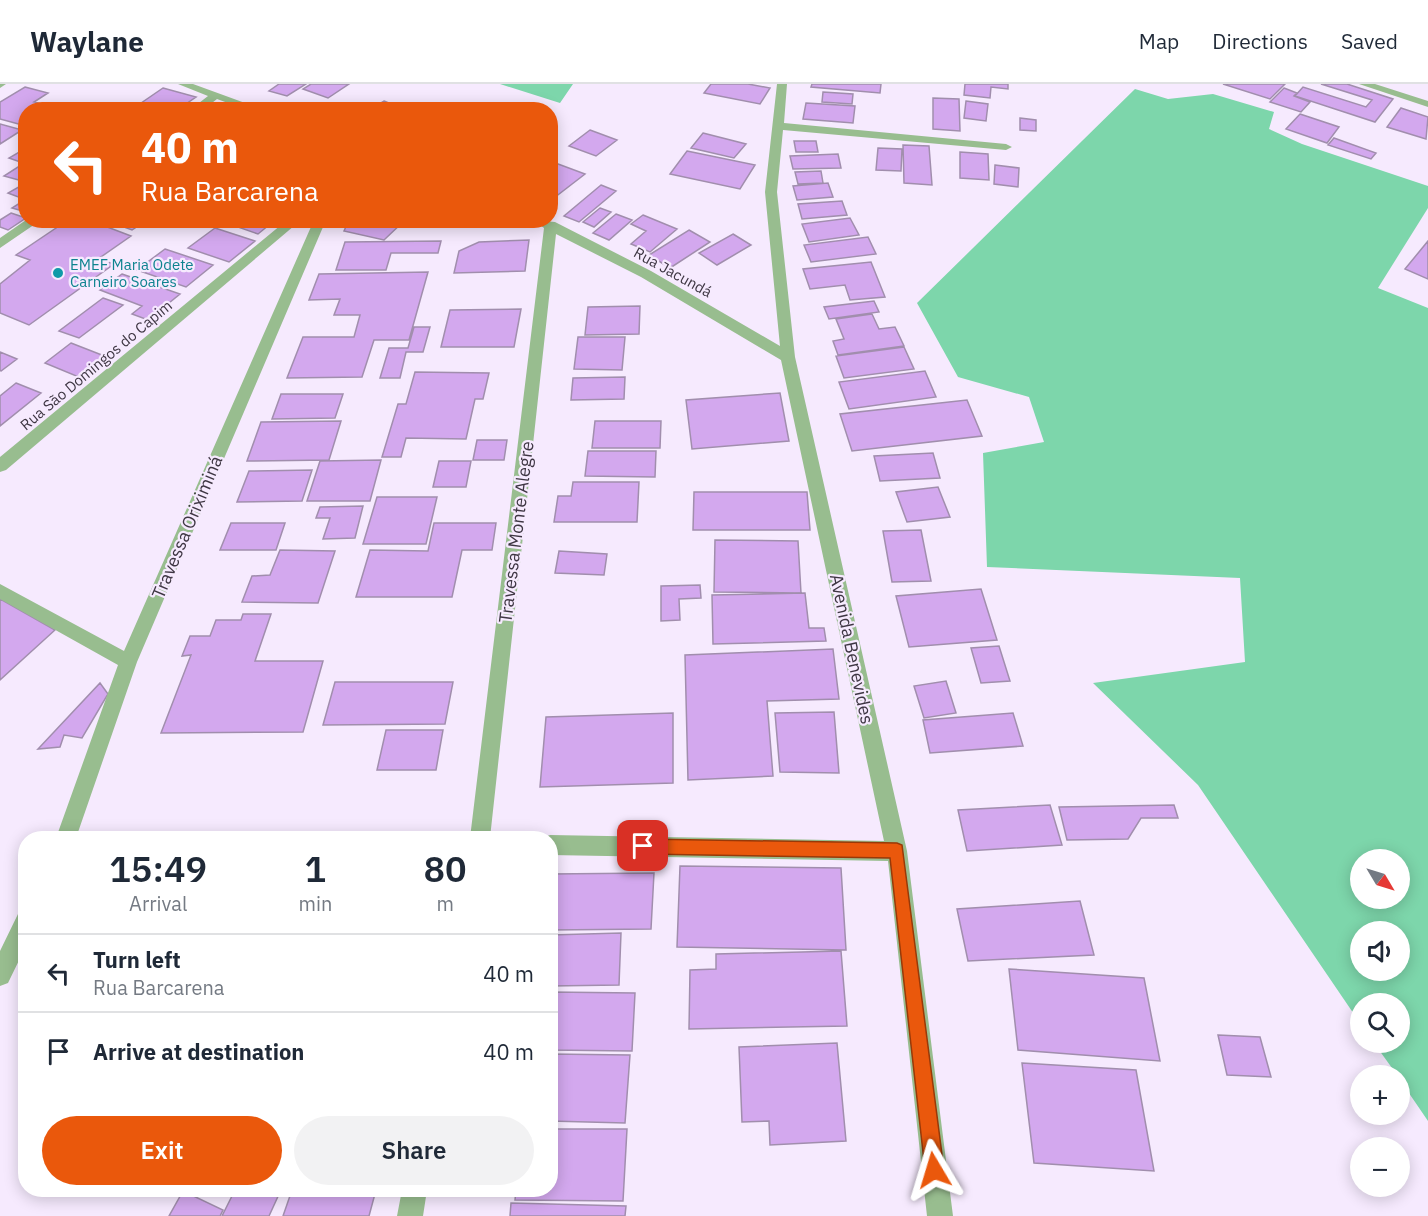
<!DOCTYPE html>
<html lang="en">
<head>
<meta charset="utf-8">
<style>
  :root { --surface:#fff; --page:#f2f2f3; --text:#1f2937; --muted:#747a83; --line:#e0e1e3; --accent:#ea580c }
  body { margin:0; font-family:"IBM Plex Sans",sans-serif; background:var(--page); color:var(--text); height:100vh; display:flex; flex-direction:column; font-size:22px; white-space:nowrap }
  * { box-sizing:border-box; margin:0 }
  p { font-size:20px; color:var(--muted) }
  .icon { flex:none; width:33px; height:33px; fill:none; stroke:currentColor; stroke-width:2; stroke-linecap:round; stroke-linejoin:round }
  .map { position:relative; flex:1; overflow:hidden }
  .sheet { position:absolute; left:18px; top:747px; width:540px; height:366px; display:flex; flex-direction:column; background:var(--surface); border-radius:24px; box-shadow:0 3px 15px #0003 }
  .sheet>* { flex:none }
  .banner { position:absolute; left:18px; top:18px; width:540px; height:126px; border-radius:24px; box-shadow:0 3px 15px #0003; background:#ea580c; color:#fff; overflow:hidden }
  .needle { width:39px; rotate:128deg }
  .controls { position:absolute; left:1350px; top:765px; display:grid; gap:12px }
  .controls a { display:grid; place-items:center; width:60px; height:60px; border-radius:50%; background:var(--surface); box-shadow:0 3px 15px #0003; font-size:30px }
  .pin { position:absolute; display:grid; place-items:center; width:51px; height:51px; color:#fff; margin:-26px; border-radius:12px; box-shadow:0 3px 9px #0006 }
  .me { position:absolute; width:66px; margin:-33px; rotate:353deg; stroke-linejoin:round; filter:drop-shadow(0 0 4px #0008) }
  .turn { display:flex; align-items:center; gap:21px; height:126px; padding:0 24px; font-size:27px }
  .turn .icon { width:78px; height:78px; stroke-width:2.5 }
  .turn b { display:block; font-size:42px; line-height:51px }
  .eta { display:flex; justify-content:space-evenly; align-items:center; height:102px; text-align:center }
  .eta b { font-size:36px; font-weight:600; line-height:42px }
  .cta { display:flex; gap:12px; margin-top:auto; padding:12px 24px }
  .cta a { flex:1; height:69px; border-radius:36px; background:var(--accent); color:#fff; font-size:24px; font-weight:600; line-height:69px; text-align:center }
  .cta a+a { background:var(--page); color:var(--text) }
  ul { padding:0; list-style:none }
  li { display:flex; align-items:center; gap:18px; height:78px; padding:0 24px; border-top:2px solid var(--line) }
  li div { flex:1 }
  li b { display:block; font-size:22px }
  li em { font-style:normal }
  header { display:flex; align-items:center; gap:36px; box-sizing:border-box; height:84px; padding:0 30px; background:var(--surface); border-bottom:2px solid var(--line) }
  header strong { font-size:28px }
  nav { display:flex; gap:33px; margin-inline-start:auto; font-size:21px }
  .map>svg:first-child { display:block }
  .forest { fill:#7dd6ab; fill-rule:evenodd }
  .building { fill:#d3a8ee; stroke:#a18ead; stroke-width:1.5 }
  .lines { fill:none; stroke-linecap:round; stroke-linejoin:round }
  .minor { fill:#98bd8f; fill-rule:evenodd }
  .route { fill:#ea580c; stroke:#983908; stroke-width:1.5 }
  .culture-dot { fill:#0f9aa8; stroke:#f6eafe; stroke-width:2 }
  .labels { text-anchor:middle; dominant-baseline:central; stroke-width:4.5; stroke-linejoin:round; paint-order:stroke }
  .far-culture-label { font-size:15px; fill:#0d838f; stroke:#f6eafe; text-anchor:start }
  .far-street-label { font-size:15px; fill:#3e3643; stroke:#f6eafe }
  .street-label { font-size:18px; fill:#3e3643; stroke:#f6eafe }
</style>
</head>
<body>
<header>
<strong>Waylane</strong>
<nav><a>Map</a><a>Directions</a><a>Saved</a></nav>
</header>
<div class="map">
<svg width="1428" height="1132" viewBox="0 0 1428 1132">
  <rect width="100%" height="100%" fill="#f6eafe"/>
  <path class="forest" d="M500,0H573L560,19Z
    M1135,5L1168,15L1213,10L1274,28L1269,45L1302,60L1428,102V124L1378,204L1428,224V1037L1400,996V992L1397,991L1374,959L1400,958V920H1360V939L1198,701L1093,599L1245,578L1240,494L987,483L983,369L1044,358L1029,313L958,293L917,219ZM1360,776H1400V814H1360ZM1360,848H1400V886H1360Z"/>
  <path class="building" d="M279,0H306L287,12L269,7Z
    M311,0H349L328,14L303,5Z
    M711,0H748L770,4L760,20L704,9Z
    M812,0H881L880,9L811,3Z
    M965,0H1008V5L991,3L990,14L964,11Z
    M1223,0H1285L1270,15Z
    M1321,0H1347L1393,15L1375,38L1295,12L1303,3L1366,23L1372,16Z
    M25,3L48,9L34,18L59,24L26,26V42L0,35V18Z
    M163,4L196,13L177,26H131Z
    M1284,4L1297,9L1294,12L1310,18L1301,28L1270,18Z
    M823,8L853,10L852,20L822,18Z
    M933,14L959,15L960,47L933,45Z
    M384,17L403,25L369,26Z
    M966,17L988,20L986,37L964,34Z
    M806,19L855,22L853,39L803,35Z
    M1401,24L1428,33L1426,55L1387,43Z
    M1300,30L1339,43L1327,59L1286,45Z
    M1020,34L1036,36V47L1020,46Z
    M0,40L22,46L0,60Z
    M590,46L617,56L596,72L569,62Z
    M703,49L746,60L734,74L691,64Z
    M1334,54L1376,69L1371,75L1328,61Z
    M794,57H816L818,68H796Z
    M903,61L929,62L932,101L904,99Z
    M26,64V80L9,74Z
    M878,64L902,65L901,87L876,86Z
    M687,67L755,81L740,105L670,90Z
    M960,68L988,70L989,96L960,94Z
    M838,70L841,84L793,85L790,72Z
    M550,77L585,90L550,117Z
    M21,81L26,82V98L4,92Z
    M995,81L1019,84L1018,103L994,100Z
    M821,87L823,99L798,100L795,88Z
    M828,99L833,113L797,116L793,102Z
    M24,100L26,111L21,114L8,109Z
    M601,101L616,107L579,138L564,132Z
    M26,115V128L12,124Z
    M842,117L847,131L802,135L798,120Z
    M600,124L611,128L594,143L583,138Z
    M11,129L26,134L8,146L0,143V136Z
    M616,130L632,136L609,156L593,149Z
    M643,131L677,145L650,168L631,160L646,147L631,140Z
    M850,134L859,151L809,158L802,140Z
    M68,136H89L131,152L98,175L114,180L29,241L0,229V200L30,176L16,171Z
    M105,136H147L132,146Z
    M218,136H275L258,150Z
    M349,136H405L384,156L344,147Z
    M215,144L255,157L229,178L188,164Z
    M689,146L710,158L670,184L649,171Z
    M733,150L751,161L717,181L699,169Z
    M868,153L876,170L811,178L804,161Z
    M529,156L525,187L454,189L459,167L479,158Z
    M441,157L438,169H391L386,186H336L345,158Z
    M1428,157V195L1405,185Z
    M165,165L213,181L186,203L137,186Z
    M871,178L885,213L850,216L845,201L810,205L803,185Z
    M428,188L409,256H374L362,293L287,294L303,253H354L360,231H334L340,215L309,216L319,190Z
    M122,190L180,210L148,236L132,230L142,222L100,206Z
    M103,214L123,221L79,254L59,247Z
    M874,217L879,228L829,235L824,223Z
    M640,222L639,250L585,251L588,223Z
    M521,225L514,263H441L450,226Z
    M872,230L879,245L895,243L904,262L838,271L833,257L844,255L836,235Z
    M414,243H430L423,268H406L400,294H380L389,264H408Z
    M578,253H625L622,286L574,285Z
    M71,259L107,273L81,294L45,279Z
    M904,263L914,285L844,294L836,272Z
    M0,268L17,275L1,287L0,286Z
    M925,287L936,313L849,325L839,298Z
    M415,288L489,289L483,315H475L466,355L406,354L401,373H382L398,320H406Z
    M625,293L624,315L571,316L573,294Z
    M16,299L41,309L0,342V312Z
    M780,309L789,357L692,365L686,316Z
    M281,310H343L335,334L272,335Z
    M967,316L982,352L852,367L840,330Z
    M341,337L329,376L247,377L261,338Z
    M595,337H661L660,364H592Z
    M477,356H507L504,376H473Z
    M588,367H656L655,393L585,392Z
    M933,369L940,394L880,397L874,372Z
    M381,376L370,417H307L320,377Z
    M439,377H471L466,403H433Z
    M312,386L302,417L237,418L249,387Z
    M573,398H639L637,438H554L558,412H571Z
    M938,403L950,433L907,438L896,408Z
    M694,408H807L810,446H693Z
    M377,413H437L426,460H363Z
    M363,422L355,454L323,455L330,434H316L320,423Z
    M231,439H285L276,466H220Z
    M434,439H496L492,466H462L452,513H356L370,466L428,467Z
    M921,446L931,497L892,498L883,447Z
    M715,456L798,457L801,509L714,508Z
    M280,466L335,467L318,519L242,518L252,492L270,491Z
    M559,467L607,470L604,491L555,489Z
    M700,501L701,514L679,515L680,536L661,537V502Z
    M981,505L997,556L909,563L896,512Z
    M805,509L809,544H824L826,557L713,560L712,511Z
    M0,515L55,546L0,596Z
    M243,530H271L255,577H323L303,648L161,649L191,571L182,572L190,552H210L216,536H241Z
    M999,562L1010,597L981,599L971,564Z
    M833,565L839,615L767,617L773,692L688,696L685,571Z
    M946,597L956,629L924,634L914,602Z
    M335,598H453L445,640L323,641Z
    M100,599L108,610L82,654L64,651L60,663L38,665Z
    M834,628L839,689L780,688L775,629Z
    M673,629V699L540,703L546,633Z
    M1013,629L1023,662L930,669L923,636Z
    M386,646H443L436,686H377Z
    M1050,721L1062,761L967,767L958,726Z
    M1174,721L1178,734H1141L1128,755L1067,756L1059,723Z
    M680,782L841,784L846,866L677,863Z
    M654,789L651,845L550,846V790Z
    M1080,817L1094,871L968,877L957,825Z
    M621,849L619,901L550,902V851Z
    M841,867L847,942L689,945L690,886L716,885V870Z
    M1009,885L1144,894L1160,977L1018,966Z
    M550,908L635,909L632,967L550,966Z
    M1218,951L1260,953L1271,993L1227,991Z
    M837,959L846,1057L770,1061L769,1037L742,1038L739,963Z
    M550,970L630,971L625,1039L550,1037Z
    M1022,979L1136,986L1154,1087L1034,1079Z
    M550,1045H627L623,1117L515,1116L516,1106H550Z
    M235,1106H273L280,1108L269,1132H222Z
    M292,1106H376L369,1132H283Z
    M183,1107L223,1126L220,1132H169Z
    M511,1119L626,1122L625,1132H510Z"/>
  <g class="lines">
    <path class="minor" d="M0,0H6L0,4Z
      M178,0H193L264,26H247L217,15L203,26H190L208,12Z
      M777,0H787L784,39L1006,60L1012,63L1006,66L783,46L777,108L795,273L907,767L953,1132H927L888,777L550,771V754H542L550,751L884,757L781,276L641,193L556,150L490,754H470L544,144L533,136L555,138L651,187L780,262L765,108Z
      M1359,0H1375L1428,17V23Z
      M26,136H41L0,164V154Z
      M287,136H301L6,386L0,388V373Z
      M314,136H326L137,578L76,754H56L118,581L0,515V500L124,567Z
      M26,827V862L8,899L0,902V867L18,830Z
      M402,1106H427L423,1132H397Z"/>
  </g>
  <path class="route" d="M643,755L897,759L902,761L944,1086L941,1093L934,1096L928,1093L925,1086L890,774L643,770L637,768L635,762L637,757Z"/>
  <circle class="culture-dot" cx="58" cy="189" r="6"/>
  <g class="labels">
    <g class="far-culture-label">
      <text x="70" y="180">EMEF Maria Odete<tspan x="70" dy="17">Carneiro Soares</tspan></text>
    </g>
    <g class="far-street-label">
      <text transform="translate(673 188) rotate(29)">Rua Jacundá</text>
      <text transform="translate(96 281) rotate(-40)">Rua São Domingos do Capim</text>
    </g>
    <g class="street-label">
      <text transform="translate(187 443) rotate(-67)">Travessa Oriximiná</text>
      <text transform="translate(516 448) rotate(-83)">Travessa Monte Alegre</text>
      <text transform="translate(852 565) rotate(78)">Avenida Benevides</text>
    </g>
  </g>
</svg>
<div class="controls">
<a><svg class="needle" viewBox="-14 -14 28 28"><path d="M0-13l5 13h-10z" fill="#e53935"/><path d="M0 13l5-13h-10z" fill="#747a83"/></svg></a>
<a><svg class="icon" aria-label="sound" viewBox="0 0 24 24"><path d="M4 9h4l5-4v14l-5-4H4zM17 9q2 3 0 6"/></svg></a>
<a><svg class="icon" aria-label="search" viewBox="0 0 24 24"><circle cx="10" cy="10" r="6"/><path d="M15 15l6 6"/></svg></a>
<a>+</a>
<a>−</a>
</div>
<div class="pin" style="left:643px;top:762px;background:#d93025"><svg class="icon" aria-label="arrive" viewBox="0 0 24 24"><path d="M6 21V4h12l-3 4 3 4H6"/></svg></div>
<svg class="me" style="left:934px;top:1086px" viewBox="-20 -20 40 40"><path d="M0-17L14 15 0 8-14 15z" fill="#ea580c" stroke="#fff" stroke-width="4"/></svg>
<div class="banner">
<div class="turn"><svg class="icon" aria-label="left" viewBox="0 0 24 24"><path d="M17 20v-9H6M10 6l-5 5 5 5"/></svg><div><b>40 m</b>Rua Barcarena</div></div>
</div>
<section class="sheet">
<div class="eta">
<div><b>15:49</b><p>Arrival</p></div>
<div><b>1</b><p>min</p></div>
<div><b>80</b><p>m</p></div>
</div>
<ul>
<li><svg class="icon" aria-label="left" viewBox="0 0 24 24"><path d="M17 20v-9H6M10 6l-5 5 5 5"/></svg><div><b>Turn left</b><p>Rua Barcarena</p></div><em>40 m</em></li>
<li><svg class="icon" aria-label="arrive" viewBox="0 0 24 24"><path d="M6 21V4h12l-3 4 3 4H6"/></svg><div><b>Arrive at destination</b></div><em>40 m</em></li>
</ul>
<div class="cta"><a>Exit</a><a>Share</a></div>
</section>
</div>
</body>
</html>
